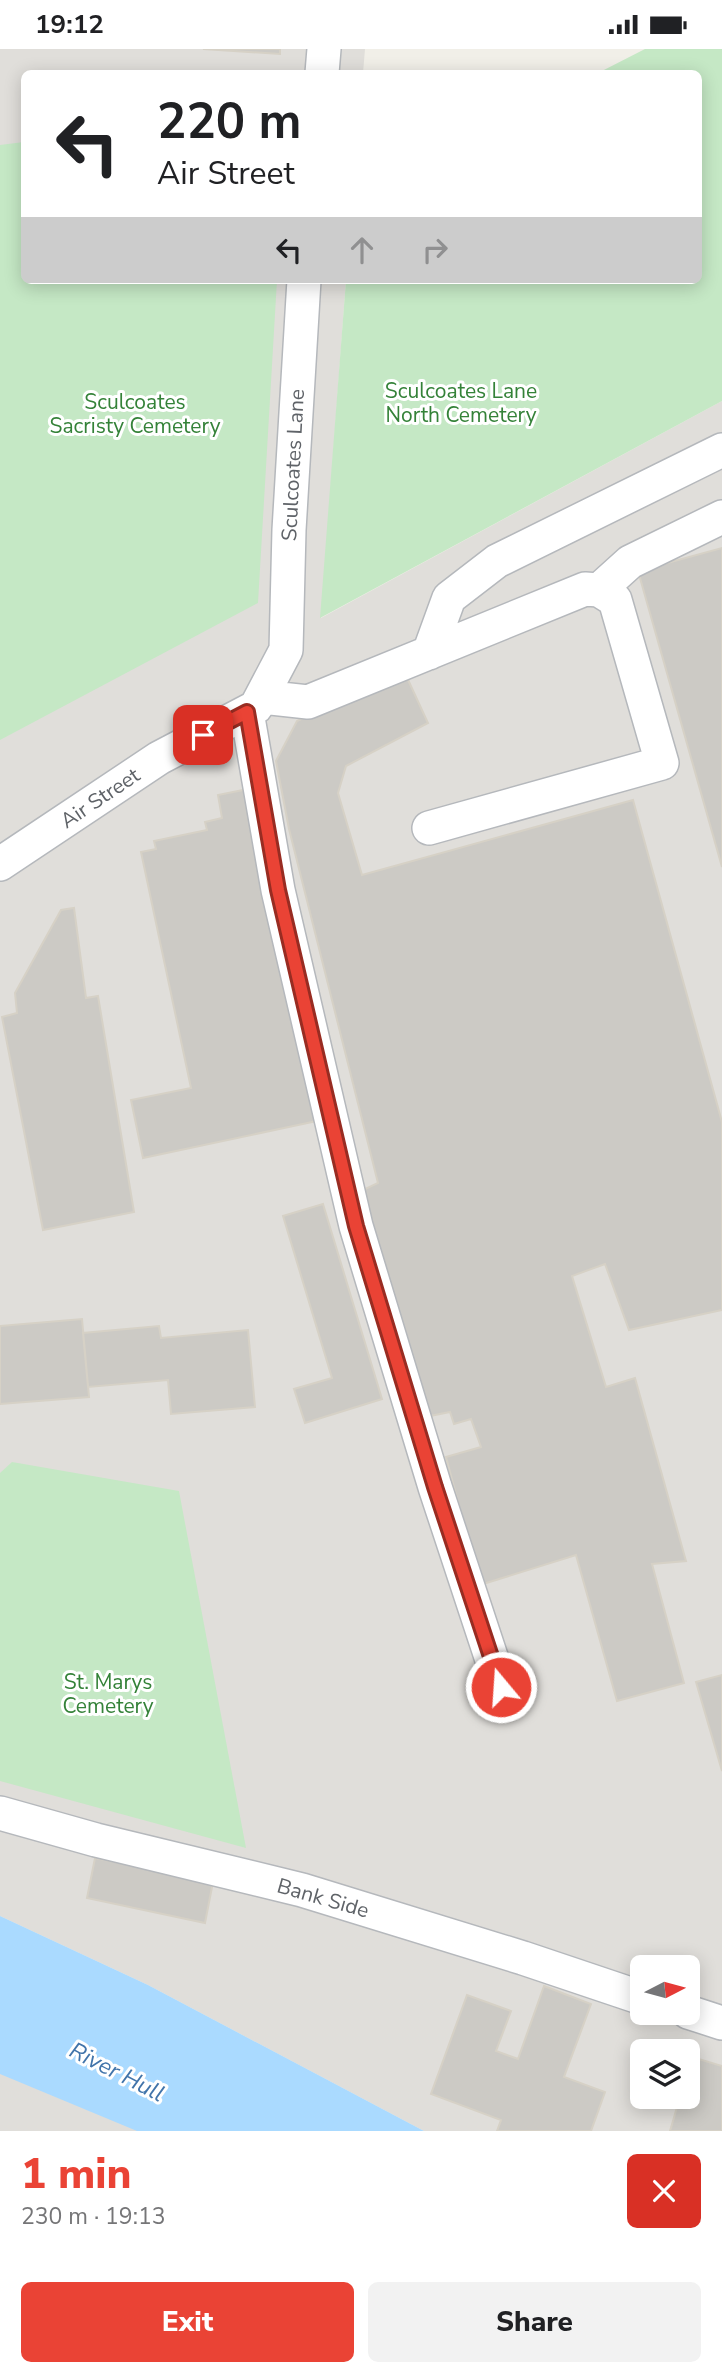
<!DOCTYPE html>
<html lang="en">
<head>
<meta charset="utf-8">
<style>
  :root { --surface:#fff; --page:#f2f2f2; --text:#202124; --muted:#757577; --accent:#ea4335 }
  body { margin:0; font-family:"Nunito Sans",sans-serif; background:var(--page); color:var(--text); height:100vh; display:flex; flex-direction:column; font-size:26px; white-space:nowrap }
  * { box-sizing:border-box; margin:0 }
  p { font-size:23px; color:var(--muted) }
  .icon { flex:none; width:38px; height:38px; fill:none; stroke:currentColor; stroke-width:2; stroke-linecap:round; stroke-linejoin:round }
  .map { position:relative; height:2082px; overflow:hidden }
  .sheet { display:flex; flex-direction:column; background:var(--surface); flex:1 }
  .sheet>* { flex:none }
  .top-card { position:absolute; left:21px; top:21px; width:681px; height:214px; border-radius:10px; box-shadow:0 4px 18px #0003; background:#fff; color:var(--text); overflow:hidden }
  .needle { width:46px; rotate:84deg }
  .tools { position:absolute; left:630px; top:1906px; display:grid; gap:14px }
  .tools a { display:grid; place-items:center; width:70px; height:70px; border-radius:10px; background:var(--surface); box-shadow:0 4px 18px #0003; font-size:35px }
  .pin { position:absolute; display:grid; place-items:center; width:60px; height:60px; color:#fff; margin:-30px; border-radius:14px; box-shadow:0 4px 10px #0006 }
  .me { position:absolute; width:77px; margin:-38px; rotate:342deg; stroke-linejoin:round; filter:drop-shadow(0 0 5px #0008) }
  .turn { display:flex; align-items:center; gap:24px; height:147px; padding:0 21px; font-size:32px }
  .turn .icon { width:91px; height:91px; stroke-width:2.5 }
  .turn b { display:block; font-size:49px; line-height:60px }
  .lanes { display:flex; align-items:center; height:66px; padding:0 21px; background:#0003; justify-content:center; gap:35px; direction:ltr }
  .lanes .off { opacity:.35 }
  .round { display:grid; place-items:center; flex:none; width:74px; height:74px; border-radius:10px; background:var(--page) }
  .summary { display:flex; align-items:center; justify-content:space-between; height:119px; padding:0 21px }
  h1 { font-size:42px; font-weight:800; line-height:52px; color:var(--accent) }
  .button { display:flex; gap:14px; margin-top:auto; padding:14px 21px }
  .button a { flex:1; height:80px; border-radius:10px; background:var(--accent); color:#fff; font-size:28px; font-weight:800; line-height:80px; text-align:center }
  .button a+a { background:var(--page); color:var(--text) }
  .status { display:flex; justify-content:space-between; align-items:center; height:49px; padding:0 35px; background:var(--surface); direction:ltr }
  .status svg { height:19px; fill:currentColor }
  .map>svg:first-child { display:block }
  .industrial { fill:#e0deda; fill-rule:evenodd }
  .green { fill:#c5e8c5 }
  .water { fill:#aadaff }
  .building { fill:#cccac5; stroke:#d6d1c6; stroke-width:2 }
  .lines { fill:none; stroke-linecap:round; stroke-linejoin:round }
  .minor-casing { stroke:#b5b8bc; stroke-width:36 }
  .minor { stroke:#fff; stroke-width:33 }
  .route-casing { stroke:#982c22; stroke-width:18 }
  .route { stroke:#ea4335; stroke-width:12 }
  .labels { text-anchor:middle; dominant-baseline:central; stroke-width:6; stroke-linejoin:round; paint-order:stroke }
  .park-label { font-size:21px; fill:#348238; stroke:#fff }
  .street-label { font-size:21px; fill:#5f6368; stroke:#fff }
  .water-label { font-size:23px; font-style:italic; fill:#4174aa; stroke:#fff }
</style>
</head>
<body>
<div class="status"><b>19:12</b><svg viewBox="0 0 49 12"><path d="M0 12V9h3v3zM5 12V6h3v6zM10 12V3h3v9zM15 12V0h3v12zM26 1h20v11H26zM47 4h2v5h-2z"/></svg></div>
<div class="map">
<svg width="722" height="2082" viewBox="0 0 722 2082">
  <rect width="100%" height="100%" fill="#f1efe8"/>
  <path class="industrial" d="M0,0H365L363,24H24V231H346L321,569L722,352V2082H424L148,1936L0,1867ZM642,1918H688V1964H642ZM642,2002H688V2048H642Z
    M0,2023L140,2082H0Z"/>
  <path class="green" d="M645,0H722V352L320,569L346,231H698V24H598Z
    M24,93V231H277L258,554L0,691V96Z
    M12,1413L179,1442L246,1799L0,1732V1424Z"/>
  <path class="water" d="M0,1867L148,1936L424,2082H137L0,2025Z"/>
  <path class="building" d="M203,0H280V5Z
    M722,499V818L638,522Z
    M404,622L428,674L346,717L338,744L362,826L633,751L722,1073V1261L629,1281L605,1215L572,1227L606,1338L635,1329L686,1512L652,1515L684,1634L617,1652L576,1506L480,1536L446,1408L481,1398L471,1370L454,1375L450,1363L425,1368L363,1141L378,1134L289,780L276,712L297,672Z
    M248,740L317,1072L143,1109L131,1051L191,1039L141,803L156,800L154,792L207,781L205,773L222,769L218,746Z
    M74,859L86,949L98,947L134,1163L43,1181L2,968L17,964L15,944L61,861Z
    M323,1155L382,1350L305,1374L294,1340L332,1329L283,1167Z
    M82,1270L89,1348L0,1355V1277Z
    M159,1277L161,1289L248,1281L255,1358L171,1365L168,1331L88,1338L83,1284Z
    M722,1626V1722L696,1633Z
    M95,1809L213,1833L205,1874L87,1849Z
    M544,1937L591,1955L564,2028L605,2043L591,2082H497L501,2071L431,2045L467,1946L511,1962L496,2002L518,2010Z
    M692,2008L722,2017V2082H670L680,2048H688V2021Z"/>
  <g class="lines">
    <defs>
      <path id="minor" d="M322,24L324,0
        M599,541L630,513L722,468
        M429,604L449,549L497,512L722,401
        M262,648L308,653L585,540L599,541L615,551L662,714L429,779
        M247,663L278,841L356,1177L435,1438L501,1638
        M0,815L159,709L256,658L286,601L289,481L304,231
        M0,1764L96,1791L302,1841L523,1909L642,1949
        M688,1963L722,1974"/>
    </defs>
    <use href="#minor" class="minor-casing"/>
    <use href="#minor" class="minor"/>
  </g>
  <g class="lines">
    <defs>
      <path id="route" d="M203,686L247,663L278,841L356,1177L435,1438L501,1638"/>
    </defs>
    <use href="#route" class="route-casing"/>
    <use href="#route" class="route"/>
  </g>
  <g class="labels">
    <g class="park-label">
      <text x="461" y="342">Sculcoates Lane<tspan x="461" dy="24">North Cemetery</tspan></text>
      <text x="135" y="353">Sculcoates<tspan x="135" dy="24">Sacristy Cemetery</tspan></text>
      <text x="108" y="1633">St. Marys<tspan x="108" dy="24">Cemetery</tspan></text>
    </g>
    <g class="street-label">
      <text transform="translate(293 416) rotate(-87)">Sculcoates Lane</text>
      <text transform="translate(100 749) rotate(-34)">Air Street</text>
      <text transform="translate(323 1849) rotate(16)">Bank Side</text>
    </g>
    <g class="water-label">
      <text transform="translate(117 2023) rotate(27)">River Hull</text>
    </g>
  </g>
</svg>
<div class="tools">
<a><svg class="needle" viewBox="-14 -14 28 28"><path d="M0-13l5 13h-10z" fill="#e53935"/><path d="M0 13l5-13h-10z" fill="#757577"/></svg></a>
<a><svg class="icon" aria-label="layers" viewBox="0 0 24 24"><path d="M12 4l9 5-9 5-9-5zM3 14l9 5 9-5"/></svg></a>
</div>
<div class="pin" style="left:203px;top:686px;background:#d93025"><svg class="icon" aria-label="arrive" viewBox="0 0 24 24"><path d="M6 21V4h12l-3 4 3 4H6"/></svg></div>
<svg class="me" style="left:501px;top:1638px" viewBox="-20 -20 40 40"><circle r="17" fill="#ea4335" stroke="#fff" stroke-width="3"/><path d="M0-11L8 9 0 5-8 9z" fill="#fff"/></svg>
<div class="top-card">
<div class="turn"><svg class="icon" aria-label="left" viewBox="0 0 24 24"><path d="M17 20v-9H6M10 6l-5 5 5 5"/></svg><div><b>220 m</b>Air Street</div></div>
<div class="lanes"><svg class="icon" aria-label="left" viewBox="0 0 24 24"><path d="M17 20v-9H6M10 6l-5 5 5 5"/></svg><svg class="icon off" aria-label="ahead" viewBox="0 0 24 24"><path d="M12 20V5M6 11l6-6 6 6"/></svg><svg class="icon off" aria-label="right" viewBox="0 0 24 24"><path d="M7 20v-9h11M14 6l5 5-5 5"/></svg></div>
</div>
</div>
<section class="sheet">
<div class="summary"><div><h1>1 min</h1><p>230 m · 19:13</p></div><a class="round" style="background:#d93025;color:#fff"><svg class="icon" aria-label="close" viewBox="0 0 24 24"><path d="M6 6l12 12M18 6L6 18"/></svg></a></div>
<div class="button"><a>Exit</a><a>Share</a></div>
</section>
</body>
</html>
